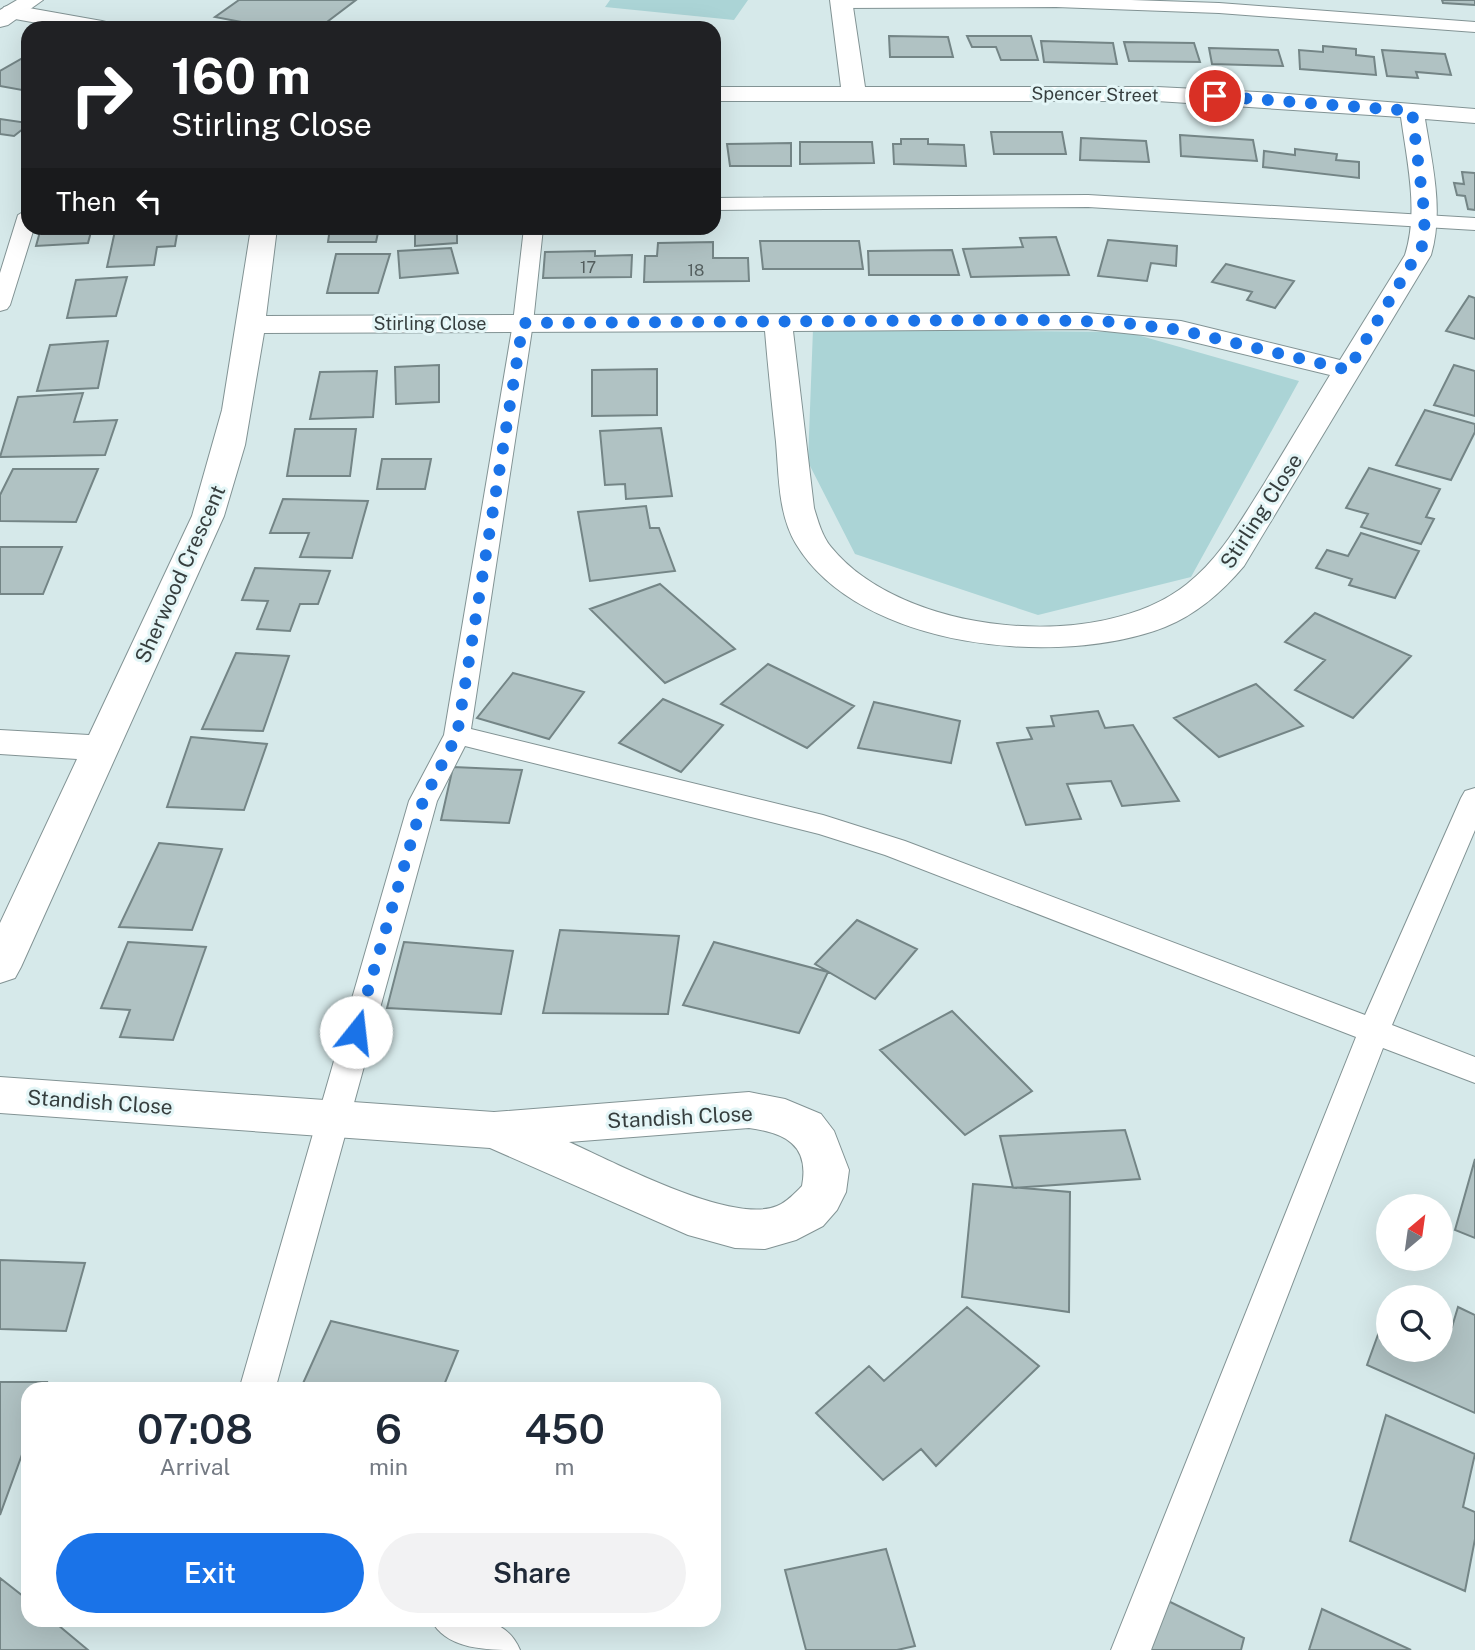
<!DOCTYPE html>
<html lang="en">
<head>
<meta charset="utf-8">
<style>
  :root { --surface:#fff; --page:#f2f2f3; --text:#1f2937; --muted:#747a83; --accent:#1a73e8 }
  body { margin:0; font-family:"Public Sans",sans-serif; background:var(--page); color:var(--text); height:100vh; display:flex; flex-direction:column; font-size:26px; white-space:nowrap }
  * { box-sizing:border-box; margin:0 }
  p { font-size:23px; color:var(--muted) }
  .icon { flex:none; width:38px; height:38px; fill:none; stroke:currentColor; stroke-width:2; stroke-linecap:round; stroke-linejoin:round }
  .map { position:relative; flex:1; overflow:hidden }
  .drawer { position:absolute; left:21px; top:1382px; width:700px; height:245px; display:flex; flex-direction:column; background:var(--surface); border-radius:21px; box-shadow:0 7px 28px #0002 }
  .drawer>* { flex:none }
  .banner { position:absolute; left:21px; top:21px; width:700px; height:214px; border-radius:21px; box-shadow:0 7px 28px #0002; background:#202124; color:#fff; overflow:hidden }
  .needle { width:46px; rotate:29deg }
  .tools { position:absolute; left:1376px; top:1194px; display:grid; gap:14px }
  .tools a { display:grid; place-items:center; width:77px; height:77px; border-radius:50%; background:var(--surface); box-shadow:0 7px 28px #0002; font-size:35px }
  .pin { position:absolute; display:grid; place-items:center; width:60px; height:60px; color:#fff; margin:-30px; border:4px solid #fff; border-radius:50%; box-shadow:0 2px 7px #0007 }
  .me { position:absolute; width:77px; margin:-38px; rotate:16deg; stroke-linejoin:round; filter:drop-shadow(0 0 5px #0008) }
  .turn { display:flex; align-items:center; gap:24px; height:147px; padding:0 35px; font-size:32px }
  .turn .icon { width:91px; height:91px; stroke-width:2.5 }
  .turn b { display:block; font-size:49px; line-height:60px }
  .then { display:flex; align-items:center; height:66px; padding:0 35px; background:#0003; gap:14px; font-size:26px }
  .eta { display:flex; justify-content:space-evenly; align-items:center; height:119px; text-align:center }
  .eta b { font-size:42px; font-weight:600; line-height:49px }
  .action { display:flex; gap:14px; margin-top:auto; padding:14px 35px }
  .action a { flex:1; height:80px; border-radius:42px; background:var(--accent); color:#fff; font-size:28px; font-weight:600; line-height:80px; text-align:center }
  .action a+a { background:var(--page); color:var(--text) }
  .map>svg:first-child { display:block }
  .green { fill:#abd4d6 }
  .building { fill:#b0c2c3; stroke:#748586; stroke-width:2 }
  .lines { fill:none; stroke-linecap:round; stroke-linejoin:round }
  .service-casing { stroke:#829394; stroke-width:2 }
  .minor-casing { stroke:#829394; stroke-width:2 }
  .tertiary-casing { stroke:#829394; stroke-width:2 }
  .service { fill:#fff; fill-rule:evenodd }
  .minor { fill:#fff; fill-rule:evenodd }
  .tertiary { fill:#fff; fill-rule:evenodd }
  .route { stroke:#1a73e8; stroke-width:12; stroke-dasharray:0 21.6 }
  .labels { text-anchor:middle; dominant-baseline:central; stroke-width:6; stroke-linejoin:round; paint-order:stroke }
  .far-number-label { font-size:16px; fill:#545f5f }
  .far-street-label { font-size:18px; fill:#363e3e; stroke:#e4f6f7 }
  .street-label { font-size:21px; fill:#363e3e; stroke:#e4f6f7 }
</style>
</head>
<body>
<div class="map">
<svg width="1475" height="1650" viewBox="0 0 1475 1650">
  <rect width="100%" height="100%" fill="#d6e9ea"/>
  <path class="green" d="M610,0H748L734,20L605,7Z
    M813,329L1127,332L1299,381L1191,577L1038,615L855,554L808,462Z"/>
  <path class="building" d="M239,0H356L319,28H274L215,17Z
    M1442,0H1475V5L1443,3Z
    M889,36L948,37L953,57H890Z
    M967,36H1031L1038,60H1001L996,47H972Z
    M1041,41L1113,43L1117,64L1044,62Z
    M1124,42L1194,43L1200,62L1129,61Z
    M1323,46L1356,49V55L1374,57L1376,75L1300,69L1299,50L1323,52Z
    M1209,48L1278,50L1283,66L1212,64Z
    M1382,50L1445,54L1451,75L1416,72L1418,78L1387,76Z
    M28,55V86L22,90L0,86V71Z
    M0,119L28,123V125L14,136L0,134Z
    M991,132H1062L1066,154H994Z
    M1180,135L1253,140L1257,161L1181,156Z
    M1081,138L1146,141L1149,162L1080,160Z
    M901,139H928V144L964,145L966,166L894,164L893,144H901Z
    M800,142H872L874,163L800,164Z
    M791,143V166H730L727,144Z
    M1295,149L1337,154L1336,160L1359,162V178L1263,167L1264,151L1295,155Z
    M1462,172L1475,173V210L1468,209L1465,196L1457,195L1454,183L1464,184Z
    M41,228H92L88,243L36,246Z
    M178,228L175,246L157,247L154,265L107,267L115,231Z
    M330,228H379L376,242H328Z
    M457,231V243L415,246V234Z
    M1056,237L1069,275L971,277L963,249L1023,247L1020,238Z
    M1108,240L1177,246L1176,266L1151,263L1147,281L1098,276Z
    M760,241H859L863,269H763Z
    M713,242V258H748L749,281L644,282L645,256H657L658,243Z
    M451,248L458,273L400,278L398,251Z
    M952,250L959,275H869L868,251Z
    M595,251V256L632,255L631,277L543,278L545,252Z
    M336,254H390L378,293H327Z
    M1226,264L1294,281L1275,308L1247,300L1252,292L1212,282Z
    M127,277L116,316L67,318L76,280Z
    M1469,296L1475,298V339L1446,331Z
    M108,341L98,388L37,391L50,345Z
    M439,365V402L396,404L395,367Z
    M1454,365L1475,371V416L1434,405Z
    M657,369V415L592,416V370Z
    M377,371L373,417L310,419L320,372Z
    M83,393L74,422L117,420L105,455L0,457L18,397Z
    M1425,410L1475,424V432L1451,480L1396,465Z
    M661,428L672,496L626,499L625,484L605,485L600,431Z
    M295,429H356L350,476H287Z
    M382,459H431L425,489H377Z
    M1369,468L1440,489L1426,517L1434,519L1421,544L1361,527L1368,514L1346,508Z
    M13,469H98L76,522L0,521V495Z
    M283,499L368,501L352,558L300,557L309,533H270Z
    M646,506L650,528H659L675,571L590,581L578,512Z
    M1361,533L1419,551L1395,598L1349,585L1352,579L1316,568L1327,550L1348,556Z
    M0,547H62L43,594H0Z
    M255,568L330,571L318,604H300L290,631L257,629L268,601L242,600Z
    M660,584L735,649L665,683L590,609Z
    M1315,613L1411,656L1353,718L1295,690L1325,660L1285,642Z
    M236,653L289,656L263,731L202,729Z
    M768,664L854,706L807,748L721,704Z
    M513,673L584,692L549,739L477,718Z
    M1256,684L1303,726L1219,757L1174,718Z
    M663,699L723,725L681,772L619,743Z
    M874,702L960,721L951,763L858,748Z
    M1098,711L1105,728L1133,725L1179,801L1122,806L1111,781L1067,784L1081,819L1026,825L997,743L1032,739L1027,728L1054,726L1051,716Z
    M191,737L267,744L244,810L167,807Z
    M453,767L522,770L509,823L441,820Z
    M159,843L222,849L192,930L119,927Z
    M857,920L917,949L875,999L815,964Z
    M560,930L679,936L668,1014L543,1013Z
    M128,942L206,947L173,1040L120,1037L130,1010L101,1008Z
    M404,942L513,951L501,1014L387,1008Z
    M714,942L828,972L799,1033L683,1005Z
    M952,1011L1032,1091L965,1135L880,1050Z
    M1125,1130L1140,1179L1013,1188L1000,1136Z
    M1475,1159V1238L1455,1230Z
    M973,1184L1070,1192L1069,1312L962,1297Z
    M0,1260L85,1263L66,1331L0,1329Z
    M967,1307L1039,1366L936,1466L921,1449L883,1480L816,1413L869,1366L884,1381Z
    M1388,1307V1349H1440V1322L1452,1327L1458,1307L1475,1315V1413L1367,1365Z
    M331,1321L458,1351L442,1390H300Z
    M0,1382H47L45,1390H28V1438L0,1515Z
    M1386,1415L1475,1454L1463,1507L1475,1512V1539L1465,1591L1350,1541Z
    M886,1549L915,1646L897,1650H806L785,1570Z
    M0,1578L28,1600V1620H52L88,1650H0Z
    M1158,1596L1244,1638L1241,1650H1141Z
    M1322,1609L1411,1650H1309Z"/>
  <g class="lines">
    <defs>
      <path id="service" d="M835,0H1131L1219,3L1475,22V32L1219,13L1056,7L841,8L835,6L833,3Z
        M1088,195L1475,218V230L1088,207L714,210V198Z
        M28,209V228H34L10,305L7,309L0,311V273L18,215Z
        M524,228H543L533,323L471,729L823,815L905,841L1365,1015L1461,798L1465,791L1475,788V830L1392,1025L1475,1057V1083L1383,1048L1151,1650H1111L1356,1037L885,855L819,834L465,746L437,801L275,1390H239L409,801L444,735L513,323Z
        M431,1620C466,1620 504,1612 520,1650C486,1650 447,1650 431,1620Z"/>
      <path id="minor" d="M830,0H852L865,87H1157L1275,93L1475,109V123L1425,119C1432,163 1444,211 1431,255L1244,566C1222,592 1197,614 1165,627C1060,668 860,650 796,544C778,514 779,476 776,442C772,405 768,368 765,331L264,333L245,445L224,516L21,967L15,978L0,983V923L77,759L0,754V730L89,735L192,516L222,410L251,228H277L266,316L1086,313L1181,321L1340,360L1405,255C1419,211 1407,162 1401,117L1157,101H714V87H841ZM1086,329L1181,339L1330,375C1308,411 1286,448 1264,484C1241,520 1221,557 1187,584C1100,654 902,635 831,547C822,536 818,521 814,508L793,331Z
        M12,5L102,21L110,23L113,28H65L4,17L1,12L4,7Z
        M0,1077L494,1112L749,1092L785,1099L821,1114L834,1131L849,1170L846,1192L837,1210L823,1226L796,1240L765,1249L735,1248L688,1235L490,1148L0,1113ZM749,1128C784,1133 810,1144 802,1186C795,1193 787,1202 777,1206C732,1225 614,1162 569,1142Z"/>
      <path id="tertiary" d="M17,0H43L8,25L0,27V10Z"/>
    </defs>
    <use href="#service" class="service-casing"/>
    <use href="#minor" class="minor-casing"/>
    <use href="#tertiary" class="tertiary-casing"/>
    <use href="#service" class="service"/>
    <use href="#minor" class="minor"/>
    <use href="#tertiary" class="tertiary"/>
  </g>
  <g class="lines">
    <path class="route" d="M356,1032L423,801L457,735L523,323L1039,320L1115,322L1181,330L1348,370L1422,246L1425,219L1412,111L1215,96"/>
  </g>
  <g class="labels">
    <g class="far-number-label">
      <text x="588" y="267">17</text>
      <text x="696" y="270">18</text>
    </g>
    <g class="far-street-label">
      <text transform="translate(1095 94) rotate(1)">Spencer Street</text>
      <text x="430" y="323">Stirling Close</text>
    </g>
    <g class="street-label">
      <text transform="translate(1261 511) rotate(-57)">Stirling Close</text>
      <text transform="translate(180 574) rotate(-66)">Sherwood Crescent</text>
      <text transform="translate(100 1102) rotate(4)">Standish Close</text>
      <text transform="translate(680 1117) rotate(-3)">Standish Close</text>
    </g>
  </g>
</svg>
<div class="tools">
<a><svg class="needle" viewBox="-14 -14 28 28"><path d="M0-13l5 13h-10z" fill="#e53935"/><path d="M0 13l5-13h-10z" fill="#747a83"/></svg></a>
<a><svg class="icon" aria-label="search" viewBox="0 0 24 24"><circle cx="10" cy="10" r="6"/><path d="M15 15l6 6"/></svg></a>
</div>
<div class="pin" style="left:1215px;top:96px;background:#d93025"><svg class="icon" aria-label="arrive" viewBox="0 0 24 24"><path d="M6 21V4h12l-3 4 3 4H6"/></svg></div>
<svg class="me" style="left:356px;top:1032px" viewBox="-20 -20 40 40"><circle r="19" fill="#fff"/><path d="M0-13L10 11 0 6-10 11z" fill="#1a73e8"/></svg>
<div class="banner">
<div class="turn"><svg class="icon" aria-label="right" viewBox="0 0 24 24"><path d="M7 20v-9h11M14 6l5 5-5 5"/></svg><div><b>160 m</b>Stirling Close</div></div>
<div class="then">Then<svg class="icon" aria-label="left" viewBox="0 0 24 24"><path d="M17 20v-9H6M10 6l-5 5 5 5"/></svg></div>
</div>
<section class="drawer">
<div class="eta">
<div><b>07:08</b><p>Arrival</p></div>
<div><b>6</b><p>min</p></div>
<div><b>450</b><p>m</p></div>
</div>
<div class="action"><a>Exit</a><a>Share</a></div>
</section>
</div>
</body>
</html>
